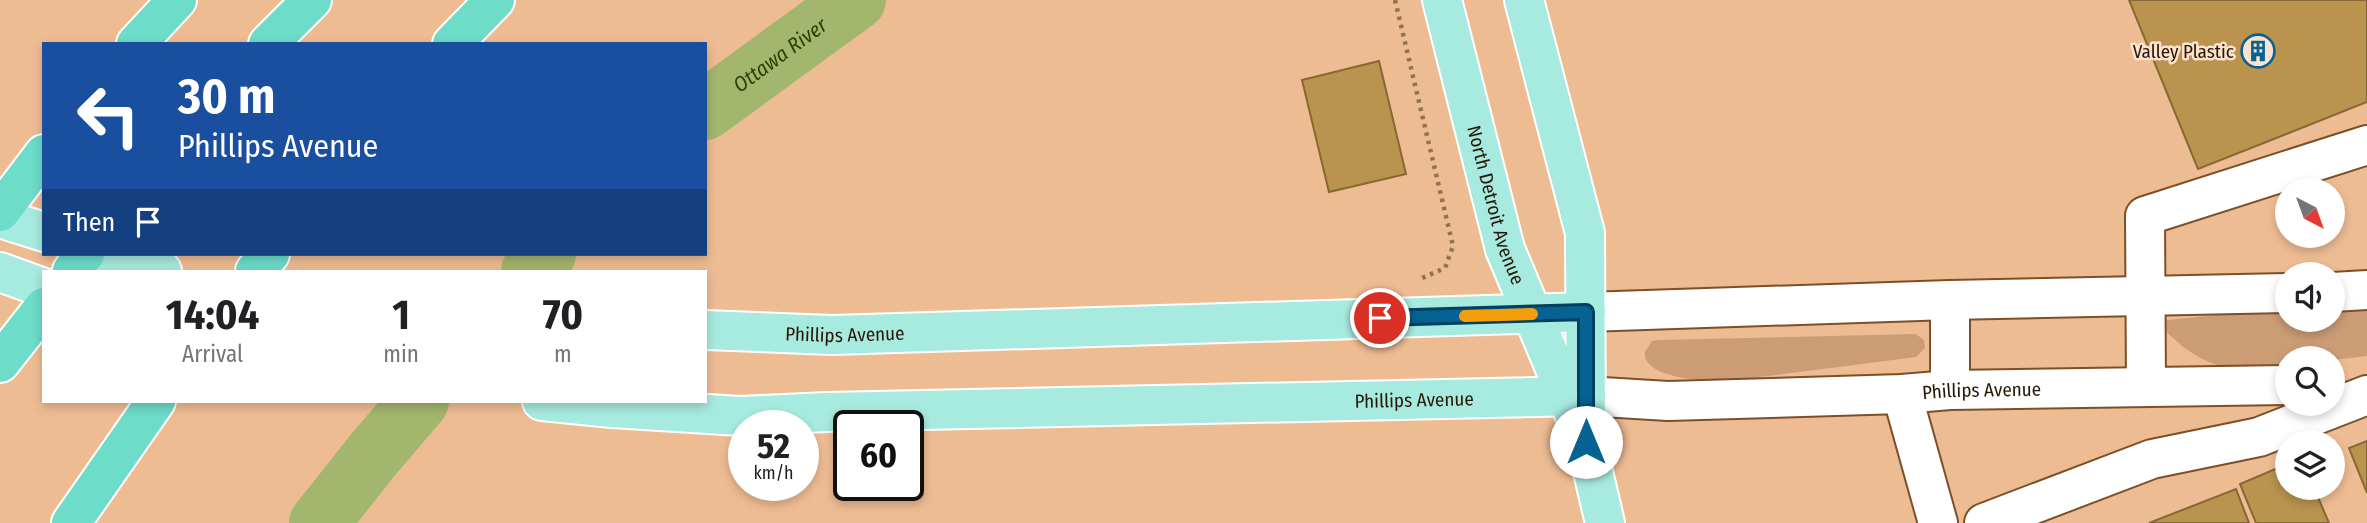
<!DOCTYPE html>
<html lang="en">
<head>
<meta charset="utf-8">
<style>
  :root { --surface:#fff; --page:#f6f6f6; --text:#202124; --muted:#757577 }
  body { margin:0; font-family:"Fira Sans Condensed",sans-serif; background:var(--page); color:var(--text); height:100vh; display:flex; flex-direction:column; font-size:26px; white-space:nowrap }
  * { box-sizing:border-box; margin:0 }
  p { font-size:23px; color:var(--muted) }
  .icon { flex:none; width:38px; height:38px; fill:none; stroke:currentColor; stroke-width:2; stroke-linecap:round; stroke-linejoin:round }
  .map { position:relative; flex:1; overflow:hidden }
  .drawer { position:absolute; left:42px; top:270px; width:665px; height:133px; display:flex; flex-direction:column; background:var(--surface); border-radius:0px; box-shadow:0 4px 10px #0003 }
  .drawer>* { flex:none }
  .hud { position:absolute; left:42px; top:42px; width:665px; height:214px; border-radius:0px; box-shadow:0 4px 10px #0003; background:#1a4fa0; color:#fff; overflow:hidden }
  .needle { width:46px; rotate:139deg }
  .controls { position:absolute; left:2275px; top:178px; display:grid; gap:14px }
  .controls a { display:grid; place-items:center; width:70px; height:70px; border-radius:50%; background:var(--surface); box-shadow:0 4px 10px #0003; font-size:35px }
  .speed { position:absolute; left:728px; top:410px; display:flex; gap:14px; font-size:35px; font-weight:700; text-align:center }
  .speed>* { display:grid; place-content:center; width:91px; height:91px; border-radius:50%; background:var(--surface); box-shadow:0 4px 10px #0003; line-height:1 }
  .speed small { font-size:18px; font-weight:400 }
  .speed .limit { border:4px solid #111; border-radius:10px; background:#fff; color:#111 }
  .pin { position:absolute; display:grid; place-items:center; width:60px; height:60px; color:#fff; margin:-30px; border:4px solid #fff; border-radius:50%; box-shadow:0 2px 7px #0007 }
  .me { position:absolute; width:77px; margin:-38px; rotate:0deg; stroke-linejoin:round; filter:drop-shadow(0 0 5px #0008) }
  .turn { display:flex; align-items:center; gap:24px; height:147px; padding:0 21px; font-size:32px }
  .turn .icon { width:91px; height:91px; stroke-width:2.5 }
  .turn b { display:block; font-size:49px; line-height:60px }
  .then { display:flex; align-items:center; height:66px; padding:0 21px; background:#0003; gap:14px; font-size:26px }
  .eta { display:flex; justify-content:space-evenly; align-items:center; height:119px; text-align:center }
  .eta b { font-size:42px; font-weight:700; line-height:49px }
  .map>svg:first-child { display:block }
  .green { fill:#cc9c75 }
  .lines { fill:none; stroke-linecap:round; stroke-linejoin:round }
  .river { stroke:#a3b66d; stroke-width:60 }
  .building { fill:#ba944f; stroke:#856833; stroke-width:2 }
  .minor-casing { stroke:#7b5029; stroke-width:42 }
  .major-casing { stroke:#fff; stroke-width:42 }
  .highway-casing { stroke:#fff; stroke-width:42 }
  .path { stroke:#947153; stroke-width:4.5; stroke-dasharray:3.5 5; stroke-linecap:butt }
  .minor { stroke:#fff; stroke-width:38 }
  .major { stroke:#a7eadf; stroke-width:38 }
  .highway { stroke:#6ddcc9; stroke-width:38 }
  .route-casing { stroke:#03405f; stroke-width:18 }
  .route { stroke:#056292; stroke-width:12 }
  .slow { stroke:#f59e0b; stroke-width:12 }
  .labels { text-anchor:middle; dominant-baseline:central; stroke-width:5; stroke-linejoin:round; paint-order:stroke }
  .poi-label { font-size:19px; fill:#281606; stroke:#fde3ce; text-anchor:end }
  .street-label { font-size:19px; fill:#281606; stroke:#fde3ce }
  .water-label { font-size:21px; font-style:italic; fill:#333e05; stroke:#fde3ce }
</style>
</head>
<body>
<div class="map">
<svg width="2367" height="523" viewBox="0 0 2367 523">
  <rect width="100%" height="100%" fill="#eebc93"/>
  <path class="green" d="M2367,304V356L2333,360L2287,359V366C2269,366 2249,369 2231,368C2201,364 2175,343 2157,321L2287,308V320H2333V306Z
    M1916,334L1924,340L1925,348L1916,357L1729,381C1706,380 1656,381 1645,358V352L1652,341L1658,340Z"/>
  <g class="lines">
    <g class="river">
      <path id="s1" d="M705,110L856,0"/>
      <path d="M531,271L546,254"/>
      <path d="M319,523L372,456L419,401"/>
    </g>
  </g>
  <path class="building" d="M2129,0H2367V102L2198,169Z
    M1379,61L1406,174L1329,192L1302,80Z
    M2367,441V493L2349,448Z
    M2287,464V488H2314L2329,523H2256L2240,484Z
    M2236,489L2249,523H2149Z"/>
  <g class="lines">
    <defs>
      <g id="minor">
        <path d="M2333,292L2367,290"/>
        <path d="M1950,300V390"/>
        <path d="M1586,312L1950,300L2287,293"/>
        <path d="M2146,386L2145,216L2367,145"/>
        <path d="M1902,394L1938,523"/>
        <path id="s2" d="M1586,396L1668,401L1902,394L1950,390L2287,385"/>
        <path d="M1984,523L2152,459L2259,437L2367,395"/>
      </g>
      <g id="major">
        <path id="s3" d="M1442,0L1505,249L1586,442L1605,523"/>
        <path d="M1524,0L1585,233L1586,422"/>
        <path d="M0,218L44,232"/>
        <path d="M109,254L162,271"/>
        <path d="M0,272L44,288"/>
        <path id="s4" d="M705,330L832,335L1586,312"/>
        <path id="s5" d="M542,401L612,408L740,416L827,412L1586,396"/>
      </g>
      <path id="highway" d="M136,44L177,0
        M268,44L312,0
        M452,44L495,0
        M0,212L44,154
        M72,271L85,254
        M255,271L270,254
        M0,363L44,307
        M71,523L156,401"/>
    </defs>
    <use href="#minor" class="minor-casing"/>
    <use href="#major" class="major-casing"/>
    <use href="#highway" class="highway-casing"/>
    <path class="path" d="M1395,0L1453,246L1445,268L1420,279"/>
    <use href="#minor" class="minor"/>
    <use href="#major" class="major"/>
    <use href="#highway" class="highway"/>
  </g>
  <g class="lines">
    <defs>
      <path id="route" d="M1380,318L1586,312V442"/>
    </defs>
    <use href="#route" class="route-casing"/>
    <use href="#route" class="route"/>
    <path class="slow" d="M1465,316L1532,314"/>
  </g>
  <defs>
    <symbol id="building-ring" viewBox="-11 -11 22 22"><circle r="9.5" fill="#fde3ce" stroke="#056292" stroke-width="1.5"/><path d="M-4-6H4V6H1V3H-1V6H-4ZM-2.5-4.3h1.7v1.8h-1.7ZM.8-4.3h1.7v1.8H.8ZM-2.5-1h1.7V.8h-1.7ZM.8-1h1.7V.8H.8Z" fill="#056292"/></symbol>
  </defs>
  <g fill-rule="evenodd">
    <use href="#building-ring" x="2239" y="32" width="38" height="38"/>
  </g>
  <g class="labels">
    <g class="poi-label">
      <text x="2234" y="51">Valley Plastic</text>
    </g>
    <g class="street-label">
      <text stroke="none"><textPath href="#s3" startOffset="212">North Detroit Avenue</textPath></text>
      <text stroke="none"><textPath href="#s4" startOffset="140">Phillips Avenue</textPath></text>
      <text stroke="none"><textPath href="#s2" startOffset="396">Phillips Avenue</textPath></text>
      <text stroke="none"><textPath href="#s5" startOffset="873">Phillips Avenue</textPath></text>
    </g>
    <g class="water-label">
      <text stroke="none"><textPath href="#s1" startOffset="93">Ottawa River</textPath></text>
    </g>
  </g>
</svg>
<div class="controls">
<a><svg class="needle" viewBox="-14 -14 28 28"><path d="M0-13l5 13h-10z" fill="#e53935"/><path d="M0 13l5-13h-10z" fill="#757577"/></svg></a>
<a><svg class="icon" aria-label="sound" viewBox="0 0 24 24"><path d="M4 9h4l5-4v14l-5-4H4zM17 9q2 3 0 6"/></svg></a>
<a><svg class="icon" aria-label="search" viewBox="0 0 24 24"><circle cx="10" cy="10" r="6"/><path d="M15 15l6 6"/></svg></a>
<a><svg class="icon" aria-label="layers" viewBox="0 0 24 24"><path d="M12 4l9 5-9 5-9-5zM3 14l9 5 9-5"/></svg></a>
</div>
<div class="speed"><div>52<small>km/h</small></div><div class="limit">60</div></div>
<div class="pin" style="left:1380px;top:318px;background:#d93025"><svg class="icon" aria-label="arrive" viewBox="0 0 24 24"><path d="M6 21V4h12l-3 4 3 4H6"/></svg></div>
<svg class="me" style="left:1586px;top:442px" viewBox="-20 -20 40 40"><circle r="19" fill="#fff"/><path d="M0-13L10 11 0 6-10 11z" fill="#056292"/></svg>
<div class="hud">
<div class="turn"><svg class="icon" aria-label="left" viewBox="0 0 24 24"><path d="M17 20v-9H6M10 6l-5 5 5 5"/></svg><div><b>30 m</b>Phillips Avenue</div></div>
<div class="then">Then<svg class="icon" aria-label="arrive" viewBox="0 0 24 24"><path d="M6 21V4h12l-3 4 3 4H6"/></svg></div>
</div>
<section class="drawer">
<div class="eta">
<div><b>14:04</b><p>Arrival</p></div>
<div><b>1</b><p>min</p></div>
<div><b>70</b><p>m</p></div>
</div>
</section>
</div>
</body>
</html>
